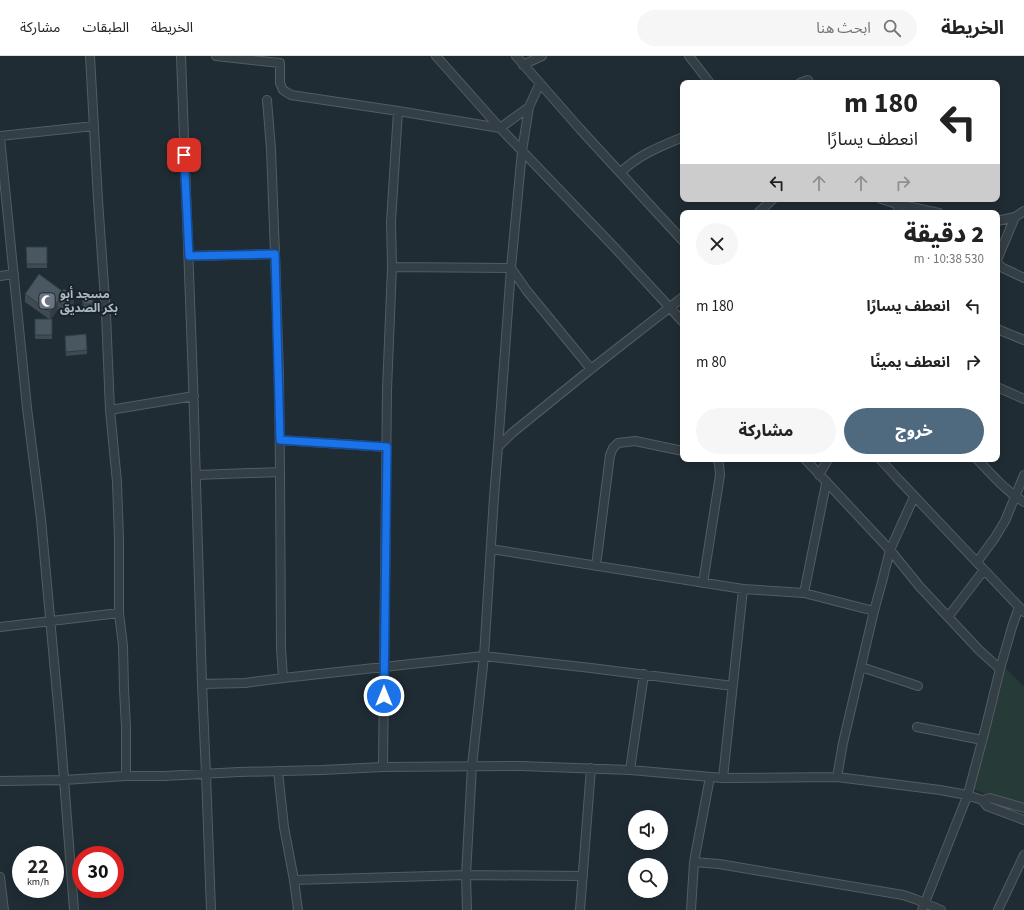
<!DOCTYPE html>
<html lang="ar">
<head>
<meta charset="utf-8">
<style>
  :root { --surface:#fff; --page:#f6f6f6; --text:#222; --muted:#767676; --line:#e0e0e0; --accent:#4f697f }
  body { margin:0; font-family:"Source Sans 3","Noto Sans Arabic",sans-serif; background:var(--page); color:var(--text); direction:rtl; height:100vh; display:flex; flex-direction:column; font-size:15px; white-space:nowrap }
  * { box-sizing:border-box; margin:0 }
  p { font-size:13px; color:var(--muted) }
  .icon { flex:none; width:22px; height:22px; fill:none; stroke:currentColor; stroke-width:2; stroke-linecap:round; stroke-linejoin:round }
  .map { position:relative; flex:1; overflow:hidden; direction:ltr }
  .side { position:absolute; left:680px; top:154px; width:320px; height:252px; display:flex; flex-direction:column; background:var(--surface); border-radius:8px; box-shadow:0 2px 10px #0003; direction:rtl }
  .side>* { flex:none }
  .top-card { position:absolute; left:680px; top:24px; width:320px; height:122px; border-radius:8px; box-shadow:0 2px 10px #0003; direction:rtl; background:#fff; color:var(--text); overflow:hidden }
  .buttons { position:absolute; left:628px; top:754px; display:grid; gap:8px }
  .buttons a { display:grid; place-items:center; width:40px; height:40px; border-radius:50%; background:var(--surface); box-shadow:0 2px 10px #0003; font-size:20px }
  .speed { position:absolute; left:12px; top:790px; display:flex; gap:8px; font-size:20px; font-weight:700; text-align:center }
  .speed>* { display:grid; place-content:center; width:52px; height:52px; border-radius:50%; background:var(--surface); box-shadow:0 2px 10px #0003; line-height:1 }
  .speed small { font-size:10px; font-weight:400 }
  .speed .limit { border:6px solid #d22; background:#fff; color:#111 }
  .pin { position:absolute; display:grid; place-items:center; width:34px; height:34px; color:#fff; margin:-17px; border-radius:8px; box-shadow:0 2px 6px #0006 }
  .me { position:absolute; width:44px; margin:-22px; rotate:0deg; stroke-linejoin:round; filter:drop-shadow(0 0 3px #0008) }
  .turn { display:flex; align-items:center; gap:14px; height:84px; padding:0 16px; font-size:18px }
  .turn .icon { width:52px; height:52px; stroke-width:2.5 }
  .turn b { display:block; font-size:28px; line-height:34px }
  .lanes { display:flex; align-items:center; height:38px; padding:0 16px; background:#0003; justify-content:center; gap:20px; direction:ltr }
  .lanes .off { opacity:.35 }
  .round { display:grid; place-items:center; flex:none; width:42px; height:42px; border-radius:21px; background:var(--page) }
  .overview { display:flex; align-items:center; justify-content:space-between; height:68px; padding:0 16px }
  h1 { font-size:24px; font-weight:800; line-height:30px }
  .button { display:flex; gap:8px; margin-top:auto; padding:8px 16px }
  .button a { flex:1; height:46px; border-radius:24px; background:var(--accent); color:#fff; font-size:16px; font-weight:800; line-height:46px; text-align:center }
  .button a+a { background:var(--page); color:var(--text) }
  ul { padding:0; list-style:none }
  li { display:flex; align-items:center; gap:12px; height:56px; padding:0 16px }
  li div { flex:1 }
  li b { display:block; font-size:15px }
  li em { font-style:normal }
  header { display:flex; align-items:center; gap:24px; box-sizing:border-box; height:56px; padding:0 20px; background:var(--surface); border-bottom:1px solid var(--line) }
  header strong { font-size:19px }
  nav { display:flex; gap:22px; margin-inline-start:auto; font-size:14px }
  .search { width:280px; height:36px; background:var(--page); display:flex; align-items:center; gap:10px; box-sizing:border-box; padding:0 14px; border-radius:22px; color:var(--muted); font-size:15px }
  .map>svg:first-child { display:block }
  .green { fill:#263a37 }
  .lines { fill:none; stroke-linecap:round; stroke-linejoin:round }
  .minor-casing { stroke:#515c63; stroke-width:10 }
  .minor { stroke:#343e45; stroke-width:8 }
  .wall { fill:#3f4b53 }
  .shaded-wall { fill:#333d43 }
  .building { fill:#495760; stroke:#333d43 }
  .route-casing { stroke:#114b97; stroke-width:10 }
  .route { stroke:#1a73e8; stroke-width:7 }
  .labels { text-anchor:middle; dominant-baseline:central; stroke-width:4; stroke-linejoin:round; paint-order:stroke }
  .poi-label { font-size:12px; font-weight:bold; fill:#aeb9c2; stroke:#192329; text-anchor:start }
</style>
</head>
<body>
<header>
<strong>الخريطة</strong>
<div class="search"><svg class="icon" aria-label="search" viewBox="0 0 24 24"><circle cx="10" cy="10" r="6"/><path d="M15 15l6 6"/></svg>ابحث هنا</div>
<nav><a>الخريطة</a><a>الطبقات</a><a>مشاركة</a></nav>
</header>
<div class="map">
<svg width="1024" height="854" viewBox="0 0 1024 854">
  <rect width="100%" height="100%" fill="#202c34"/>
  <path class="green" d="M1004,610L1024,631V751L972,733Z"/>
  <g class="lines">
    <defs>
      <path id="minor" d="M90,0L98,144L106,258L110,354L117,426L119,483V557L123,590L124,633L126,671V720
        M181,0L193,325L202,628L206,718L211,854
        M216,0L280,7V27L283,34L291,39L398,55L500,72L529,51
        M436,0L500,72L616,193L683,266
        M516,0L580,73L683,185
        M689,0L710,27
        M523,9L542,0
        M800,27L808,24
        M267,44L271,93L275,198
        M0,80L94,70
        M0,82L27,352L41,463L60,671L74,854
        M621,116C640,98 659,91 683,81
        M881,143L897,148L939,157
        M897,148L899,157
        M758,157L773,143
        M997,165L1015,161L1024,155
        M189,200L275,198L279,318L280,416L281,592L283,622L484,600L591,612L733,630
        M997,204L1015,161
        M997,206L1001,211L1024,222
        M392,211L511,212L527,235L591,313
        M0,220L14,218
        M997,273L1024,284
        M997,331L1024,343
        M110,354L194,340
        M280,384L387,391
        M498,391L511,212L522,95L529,51L540,27
        M805,403L890,494L920,531L979,594L1000,613
        M880,403L899,424L1024,556
        M977,403C991,418 1006,435 1024,446
        M196,419L280,416
        M819,419L828,403
        M491,493L743,533L804,537L874,555
        M977,506L994,483L1005,465L1024,419
        M596,510L610,399L613,392L618,387L635,385L683,395
        M703,527L720,419L719,408L717,403
        M804,537L826,428
        M948,561L984,514
        M0,571L119,557
        M861,611L918,630
        M202,628L245,627L283,622
        M917,671L982,684
        M383,711L387,334L392,211L391,166L398,55
        M630,714L644,618
        M278,715L284,771L294,824L298,854
        M837,721L843,687L874,555L882,526L890,494L914,441
        M723,722L743,533
        M0,725L64,724L126,720H164L239,716L322,714L383,711L521,710L630,714L723,722L837,721L940,734L967,739L982,744L990,742L1024,752
        M982,744L987,750L1024,764
        M694,806L719,808L903,839L915,843L941,854
        M0,821L4,854
        M294,824L466,819L583,820
        M467,854L466,819L472,710L484,600L494,441L498,391L512,377L591,313L683,241
        M580,854L591,712
        M691,854L694,806L710,721
        M922,854L968,738L985,674L1000,613L1012,571L1019,551
        M998,854L1024,799"/>
    </defs>
    <use href="#minor" class="minor-casing"/>
    <use href="#minor" class="minor"/>
  </g>
  <path class="wall" d="M26,191H47V212H27Z
    M82,237H93V252L83,253Z
    M25,238L74,248L66,259L58,253L51,263H52V283H35V263H49L25,246Z
    M65,280L87,294V298L66,300Z"/>
  <path class="shaded-wall" d="M74,240V248L66,259V251Z
    M58,245V253L50,264V256Z"/>
  <path class="building" d="M26,191H47V208H27Z
    M39,218L62,235L64,233L74,240L66,251L58,245L50,256L25,238Z
    M82,237H93V248H83Z
    M35,263H52V279H35Z
    M86,278L87,294L66,296L65,280Z"/>
  <g class="lines">
    <defs>
      <path id="route" d="M184,99L189,200L275,198L280,384L387,391L384,640"/>
    </defs>
    <use href="#route" class="route-casing"/>
    <use href="#route" class="route"/>
  </g>
  <defs>
    <symbol id="mosque-square" viewBox="-11 -11 22 22"><rect x="-9" y="-9" width="18" height="18" rx="4" fill="#6b7280" stroke="#192329"/><path d="M3.5-4.9A6 6 0 1 0 3.5 4.9A5 5 0 1 1 3.5-4.9Z" fill="#fff"/></symbol>
  </defs>
  <g fill-rule="evenodd">
    <use href="#mosque-square" x="37" y="235" width="20" height="20"/>
  </g>
  <g class="labels">
    <g class="poi-label">
      <text x="60" y="238">مسجد أبو<tspan x="60" dy="14">بكر الصديق</tspan></text>
    </g>
  </g>
</svg>
<div class="buttons">
<a><svg class="icon" aria-label="sound" viewBox="0 0 24 24"><path d="M4 9h4l5-4v14l-5-4H4zM17 9q2 3 0 6"/></svg></a>
<a><svg class="icon" aria-label="search" viewBox="0 0 24 24"><circle cx="10" cy="10" r="6"/><path d="M15 15l6 6"/></svg></a>
</div>
<div class="speed"><div>22<small>km/h</small></div><div class="limit">30</div></div>
<div class="pin" style="left:184px;top:99px;background:#d93025"><svg class="icon" aria-label="arrive" viewBox="0 0 24 24"><path d="M6 21V4h12l-3 4 3 4H6"/></svg></div>
<svg class="me" style="left:384px;top:640px" viewBox="-20 -20 40 40"><circle r="17" fill="#1a73e8" stroke="#fff" stroke-width="3"/><path d="M0-11L8 9 0 5-8 9z" fill="#fff"/></svg>
<div class="top-card">
<div class="turn"><svg class="icon" aria-label="left" viewBox="0 0 24 24"><path d="M17 20v-9H6M10 6l-5 5 5 5"/></svg><div><b>180 m</b>انعطف يسارًا</div></div>
<div class="lanes"><svg class="icon" aria-label="left" viewBox="0 0 24 24"><path d="M17 20v-9H6M10 6l-5 5 5 5"/></svg><svg class="icon off" aria-label="ahead" viewBox="0 0 24 24"><path d="M12 20V5M6 11l6-6 6 6"/></svg><svg class="icon off" aria-label="ahead" viewBox="0 0 24 24"><path d="M12 20V5M6 11l6-6 6 6"/></svg><svg class="icon off" aria-label="right" viewBox="0 0 24 24"><path d="M7 20v-9h11M14 6l5 5-5 5"/></svg></div>
</div>
<section class="side">
<div class="overview"><div><h1>2 دقيقة</h1><p>530 m · 10:38</p></div><a class="round"><svg class="icon" aria-label="close" viewBox="0 0 24 24"><path d="M6 6l12 12M18 6L6 18"/></svg></a></div>
<ul>
<li><svg class="icon" aria-label="left" viewBox="0 0 24 24"><path d="M17 20v-9H6M10 6l-5 5 5 5"/></svg><div><b>انعطف يسارًا</b></div><em>180 m</em></li>
<li><svg class="icon" aria-label="right" viewBox="0 0 24 24"><path d="M7 20v-9h11M14 6l5 5-5 5"/></svg><div><b>انعطف يمينًا</b></div><em>80 m</em></li>
</ul>
<div class="button"><a>خروج</a><a>مشاركة</a></div>
</section>
</div>
</body>
</html>
